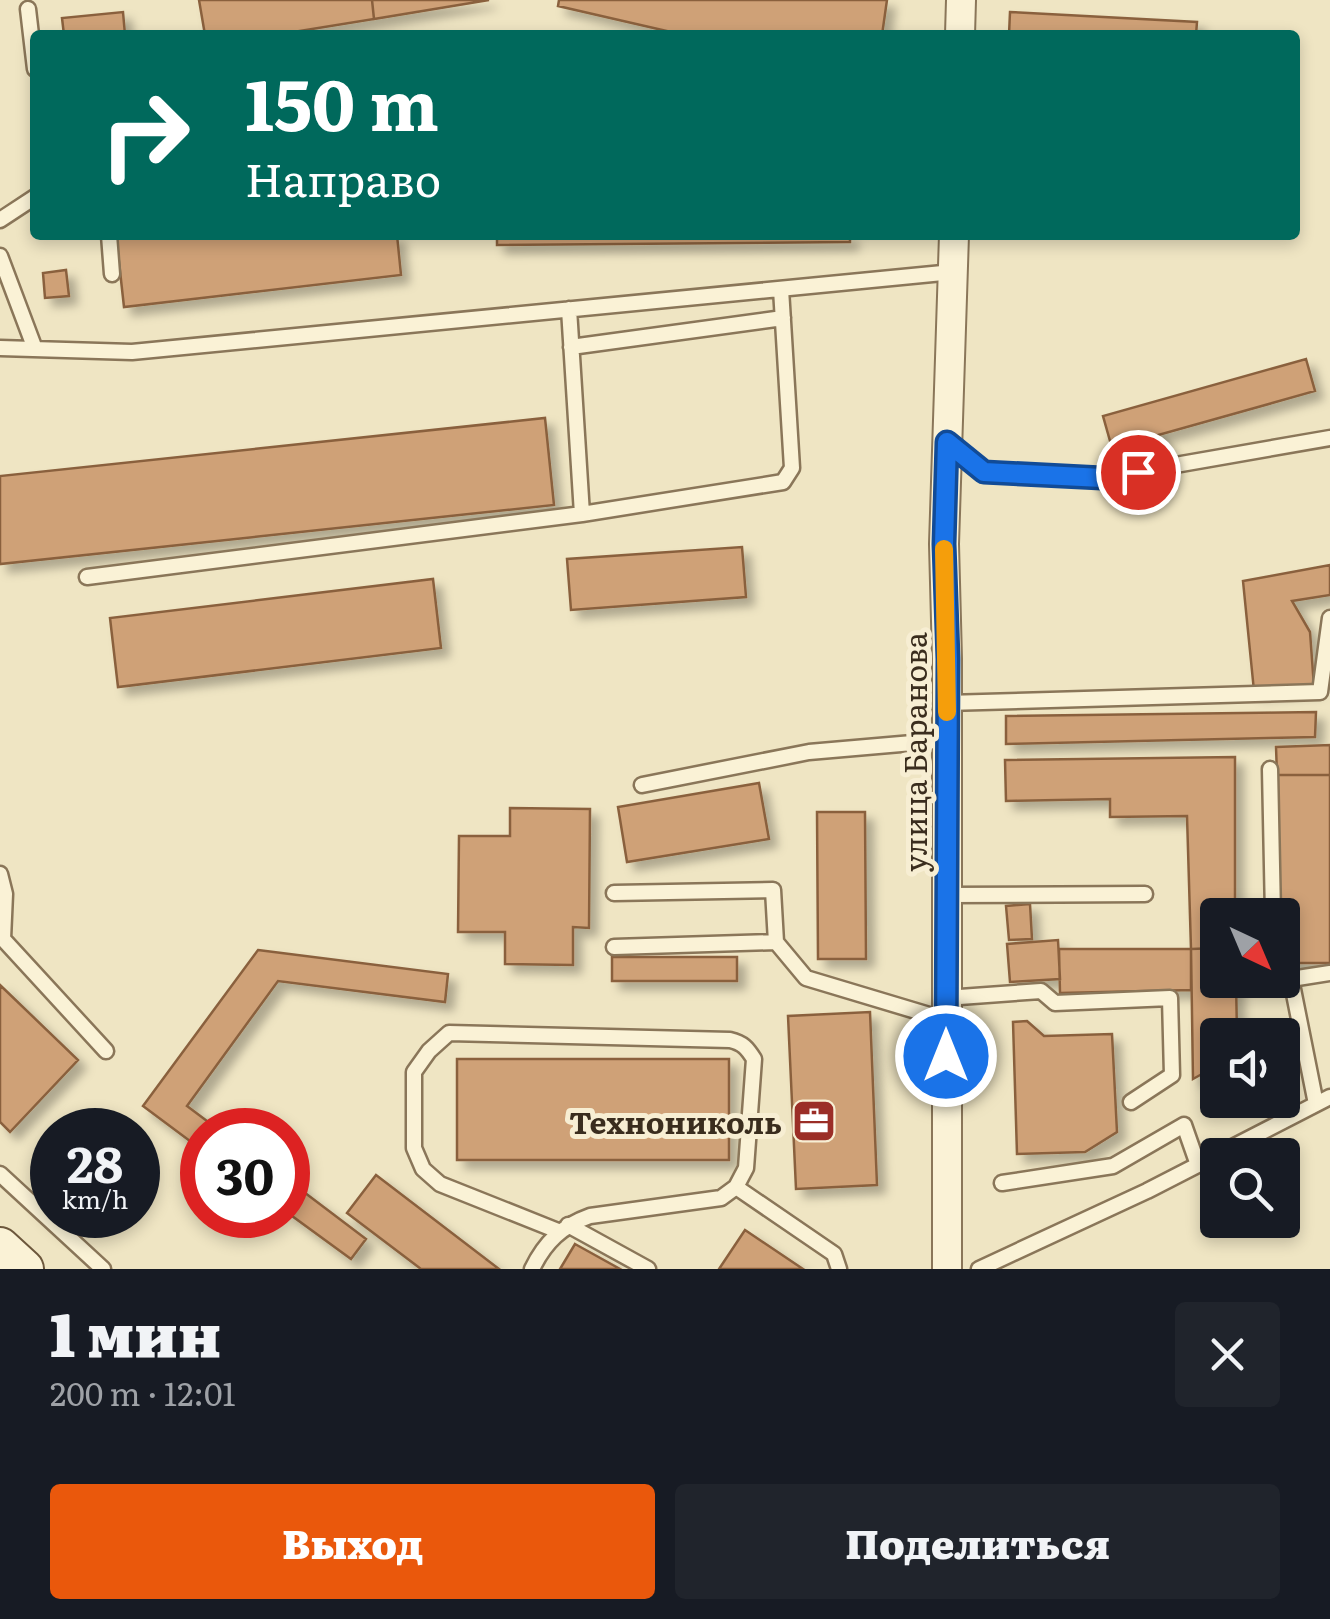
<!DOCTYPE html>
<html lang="ru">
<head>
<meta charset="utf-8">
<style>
  :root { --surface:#171b24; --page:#20242c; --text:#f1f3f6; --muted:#9ea1a6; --accent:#ea580c }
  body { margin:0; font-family:Literata,serif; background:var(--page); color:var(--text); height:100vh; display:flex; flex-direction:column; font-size:38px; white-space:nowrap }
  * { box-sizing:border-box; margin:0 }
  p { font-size:32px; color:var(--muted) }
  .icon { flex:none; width:55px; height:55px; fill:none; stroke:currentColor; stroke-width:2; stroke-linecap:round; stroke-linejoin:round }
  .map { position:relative; height:1269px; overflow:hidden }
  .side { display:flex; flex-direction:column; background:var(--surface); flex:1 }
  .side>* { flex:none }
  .hud { position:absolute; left:30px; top:30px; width:1270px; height:210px; border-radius:10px; box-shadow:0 5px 15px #0003; background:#00695c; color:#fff; overflow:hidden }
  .needle { width:65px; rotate:136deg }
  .fabs { position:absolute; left:1200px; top:898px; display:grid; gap:20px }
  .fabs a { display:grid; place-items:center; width:100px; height:100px; border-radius:10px; background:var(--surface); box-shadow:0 5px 15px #0003; font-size:50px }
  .speed { position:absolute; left:30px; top:1108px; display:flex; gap:20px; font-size:50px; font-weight:700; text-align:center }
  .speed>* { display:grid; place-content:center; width:130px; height:130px; border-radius:50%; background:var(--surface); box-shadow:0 5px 15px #0003; line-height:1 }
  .speed small { font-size:25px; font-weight:400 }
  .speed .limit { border:15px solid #d22; background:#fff; color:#111 }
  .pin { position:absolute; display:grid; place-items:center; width:85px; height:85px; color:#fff; margin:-42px; border:5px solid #fff; border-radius:50%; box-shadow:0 2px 10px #0007 }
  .me { position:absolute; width:110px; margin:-55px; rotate:0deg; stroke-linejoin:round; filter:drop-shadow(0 0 8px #0008) }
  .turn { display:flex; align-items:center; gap:35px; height:210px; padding:0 50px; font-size:45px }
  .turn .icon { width:130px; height:130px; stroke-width:2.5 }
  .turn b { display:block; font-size:70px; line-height:85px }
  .round { display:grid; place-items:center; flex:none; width:105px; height:105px; border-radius:10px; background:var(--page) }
  .summary { display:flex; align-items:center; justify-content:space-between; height:170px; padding:0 50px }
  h1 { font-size:60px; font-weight:800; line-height:75px }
  .cta { display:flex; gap:20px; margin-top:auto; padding:20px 50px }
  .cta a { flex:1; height:115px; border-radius:10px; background:var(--accent); color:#fff; font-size:40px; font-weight:800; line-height:115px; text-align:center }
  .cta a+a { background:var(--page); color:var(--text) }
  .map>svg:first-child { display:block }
  .building { fill:#cfa177; stroke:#8a613e; stroke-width:2.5; filter:url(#shadow) }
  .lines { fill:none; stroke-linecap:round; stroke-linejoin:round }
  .service-casing { stroke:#8a7659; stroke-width:19 }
  .minor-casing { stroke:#8a7659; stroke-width:32 }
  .secondary-casing { stroke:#6c573c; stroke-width:42 }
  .service { stroke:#faf2d6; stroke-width:14 }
  .minor { stroke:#faf2d6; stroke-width:28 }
  .secondary { stroke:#faf2d6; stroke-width:38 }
  .route-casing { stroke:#114b97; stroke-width:25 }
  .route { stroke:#1a73e8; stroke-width:18 }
  .slow { stroke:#f59e0b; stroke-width:18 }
  .labels { text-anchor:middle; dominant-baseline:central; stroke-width:10; stroke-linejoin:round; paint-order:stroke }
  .street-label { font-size:30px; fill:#3a2d1e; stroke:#f7eed3 }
  .poi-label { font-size:30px; font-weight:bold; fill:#3a2d1e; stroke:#f7eed3; text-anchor:end }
</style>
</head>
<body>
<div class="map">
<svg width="1330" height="1269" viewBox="0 0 1330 1269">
  <defs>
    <filter id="shadow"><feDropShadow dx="8" dy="8" stdDeviation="5" flood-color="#0004"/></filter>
  </defs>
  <rect width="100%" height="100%" fill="#efe5c3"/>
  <path class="building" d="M199,0H372L374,19L275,35H205Z
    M372,0H489L374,19Z
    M559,0H887L882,35H684L558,6Z
    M123,12L125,35H64L62,18Z
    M1010,12L1197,22L1196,35H1009Z
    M116,235H397L401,275L124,307Z
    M497,235H850V242L497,245Z
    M66,270L69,296L45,298L43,273Z
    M1306,359L1315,391L1112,448L1103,416Z
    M545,418L554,505L0,564V476Z
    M742,547L746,597L571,610L567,559Z
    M1330,565V595L1292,601L1310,632L1314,687L1254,691L1243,581Z
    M433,579L441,648L118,687L110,618Z
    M1316,712L1315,737L1006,744V716Z
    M1330,745V775H1277L1276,747Z
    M1235,757V915H1218V948L1191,949L1187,816L1110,817V799L1006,801L1005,760Z
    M1277,775H1330V963H1282V915H1278Z
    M759,783L769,839L627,862L618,807Z
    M510,808L590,809L589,928L573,927V965L505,964V932H458L459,836H510Z
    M817,812H865L866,959H818Z
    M1030,904L1032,939L1009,940L1006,906Z
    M1058,940L1060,979L1010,982L1007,944Z
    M1218,948V980H1236L1237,1035H1218V1065L1193,1079L1191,949Z
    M1059,949H1191V990L1060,993Z
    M258,950L448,974L445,1002L278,981L187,1106L219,1130H202V1150L143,1106Z
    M612,957H737V981H612Z
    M0,985L78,1060L10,1132L0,1122Z
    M870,1012L877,1185L796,1189L788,1016Z
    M1027,1021L1044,1036L1112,1034L1117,1132L1085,1152L1017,1154L1013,1022Z
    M457,1059H729V1160H457Z
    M376,1175L499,1269H421L347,1213Z
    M288,1180L366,1239L351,1259L288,1213Z
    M745,1230L803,1269H719Z
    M575,1244L620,1269H560Z"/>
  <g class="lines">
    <defs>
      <path id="service" d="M28,9L35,69
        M0,220L35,197
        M109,235L112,274
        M0,256L35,349
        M571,347L783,318
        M0,348L132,352L953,272
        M947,442L983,472L1101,478L1330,438
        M582,514L783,482L792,468L781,289
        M87,577L582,514L569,309
        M947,703L1320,692L1330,618
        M1270,769L1273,915
        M642,785L809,752L947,740
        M0,874L5,894L3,939L106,1051
        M614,893L773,890L776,942L806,978L946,1020
        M946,895L1145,894
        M614,947L776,942
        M946,998L1041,991L1055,1003L1170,998L1172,1075L1131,1102
        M1316,1104L1291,979L1330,973
        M0,1174L103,1269
        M1002,1183L1113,1166L1184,1125L1198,1165
        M736,1187L834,1254L839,1269
        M568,1225L648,1269
        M532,1269C545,1242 562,1226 590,1216L721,1198L736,1187L746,1168L754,1059C747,1048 743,1043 730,1040L449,1033L429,1051L414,1072V1148L423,1169L440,1184L558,1231
        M979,1269L1147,1191L1330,1097"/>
      <path id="minor" d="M960,35L961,0
        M947,1269V659L944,544L954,235"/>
      <path id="secondary" d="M0,1247L24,1269"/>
    </defs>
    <use href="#service" class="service-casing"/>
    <use href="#minor" class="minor-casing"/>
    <use href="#secondary" class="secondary-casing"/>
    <use href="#service" class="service"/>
    <use href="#minor" class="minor"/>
    <use href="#secondary" class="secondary"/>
  </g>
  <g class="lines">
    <defs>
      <path id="route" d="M946,1056L948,659L944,544L947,442L984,472L1102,478L1138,472"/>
    </defs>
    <use href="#route" class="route-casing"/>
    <use href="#route" class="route"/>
    <path class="slow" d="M944,549L947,712"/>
  </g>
  <defs>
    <symbol id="office-square" viewBox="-11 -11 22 22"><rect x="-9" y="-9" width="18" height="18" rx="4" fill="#9b2e27" stroke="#f7eed3"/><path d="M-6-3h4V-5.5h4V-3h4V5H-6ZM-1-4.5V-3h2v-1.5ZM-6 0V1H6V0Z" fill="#fff"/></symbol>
  </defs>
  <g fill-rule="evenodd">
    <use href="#office-square" x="789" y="1096" width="50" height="50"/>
  </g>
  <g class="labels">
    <g class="street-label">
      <text transform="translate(914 752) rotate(-90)">улица Баранова</text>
    </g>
    <g class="poi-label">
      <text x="782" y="1121">Технониколь</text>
    </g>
  </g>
</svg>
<div class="fabs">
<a><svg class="needle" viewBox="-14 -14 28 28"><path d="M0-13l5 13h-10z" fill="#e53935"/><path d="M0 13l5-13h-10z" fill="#9ea1a6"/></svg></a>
<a><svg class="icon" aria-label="sound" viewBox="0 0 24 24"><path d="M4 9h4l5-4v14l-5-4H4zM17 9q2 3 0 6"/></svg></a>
<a><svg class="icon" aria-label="search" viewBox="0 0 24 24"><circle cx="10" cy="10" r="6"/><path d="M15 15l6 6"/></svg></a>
</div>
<div class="speed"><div>28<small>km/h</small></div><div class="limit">30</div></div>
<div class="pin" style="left:1138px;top:472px;background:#d93025"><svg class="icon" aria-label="arrive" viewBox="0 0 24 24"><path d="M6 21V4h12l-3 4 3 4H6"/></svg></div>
<svg class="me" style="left:946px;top:1056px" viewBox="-20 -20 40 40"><circle r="17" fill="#1a73e8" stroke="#fff" stroke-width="3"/><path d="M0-11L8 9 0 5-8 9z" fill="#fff"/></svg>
<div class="hud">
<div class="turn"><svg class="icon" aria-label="right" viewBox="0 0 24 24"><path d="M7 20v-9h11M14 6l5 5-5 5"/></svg><div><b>150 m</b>Направо</div></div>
</div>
</div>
<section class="side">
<div class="summary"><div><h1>1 мин</h1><p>200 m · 12:01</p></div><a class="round"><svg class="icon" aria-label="close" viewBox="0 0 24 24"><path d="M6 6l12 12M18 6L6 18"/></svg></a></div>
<div class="cta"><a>Выход</a><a>Поделиться</a></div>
</section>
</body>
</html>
